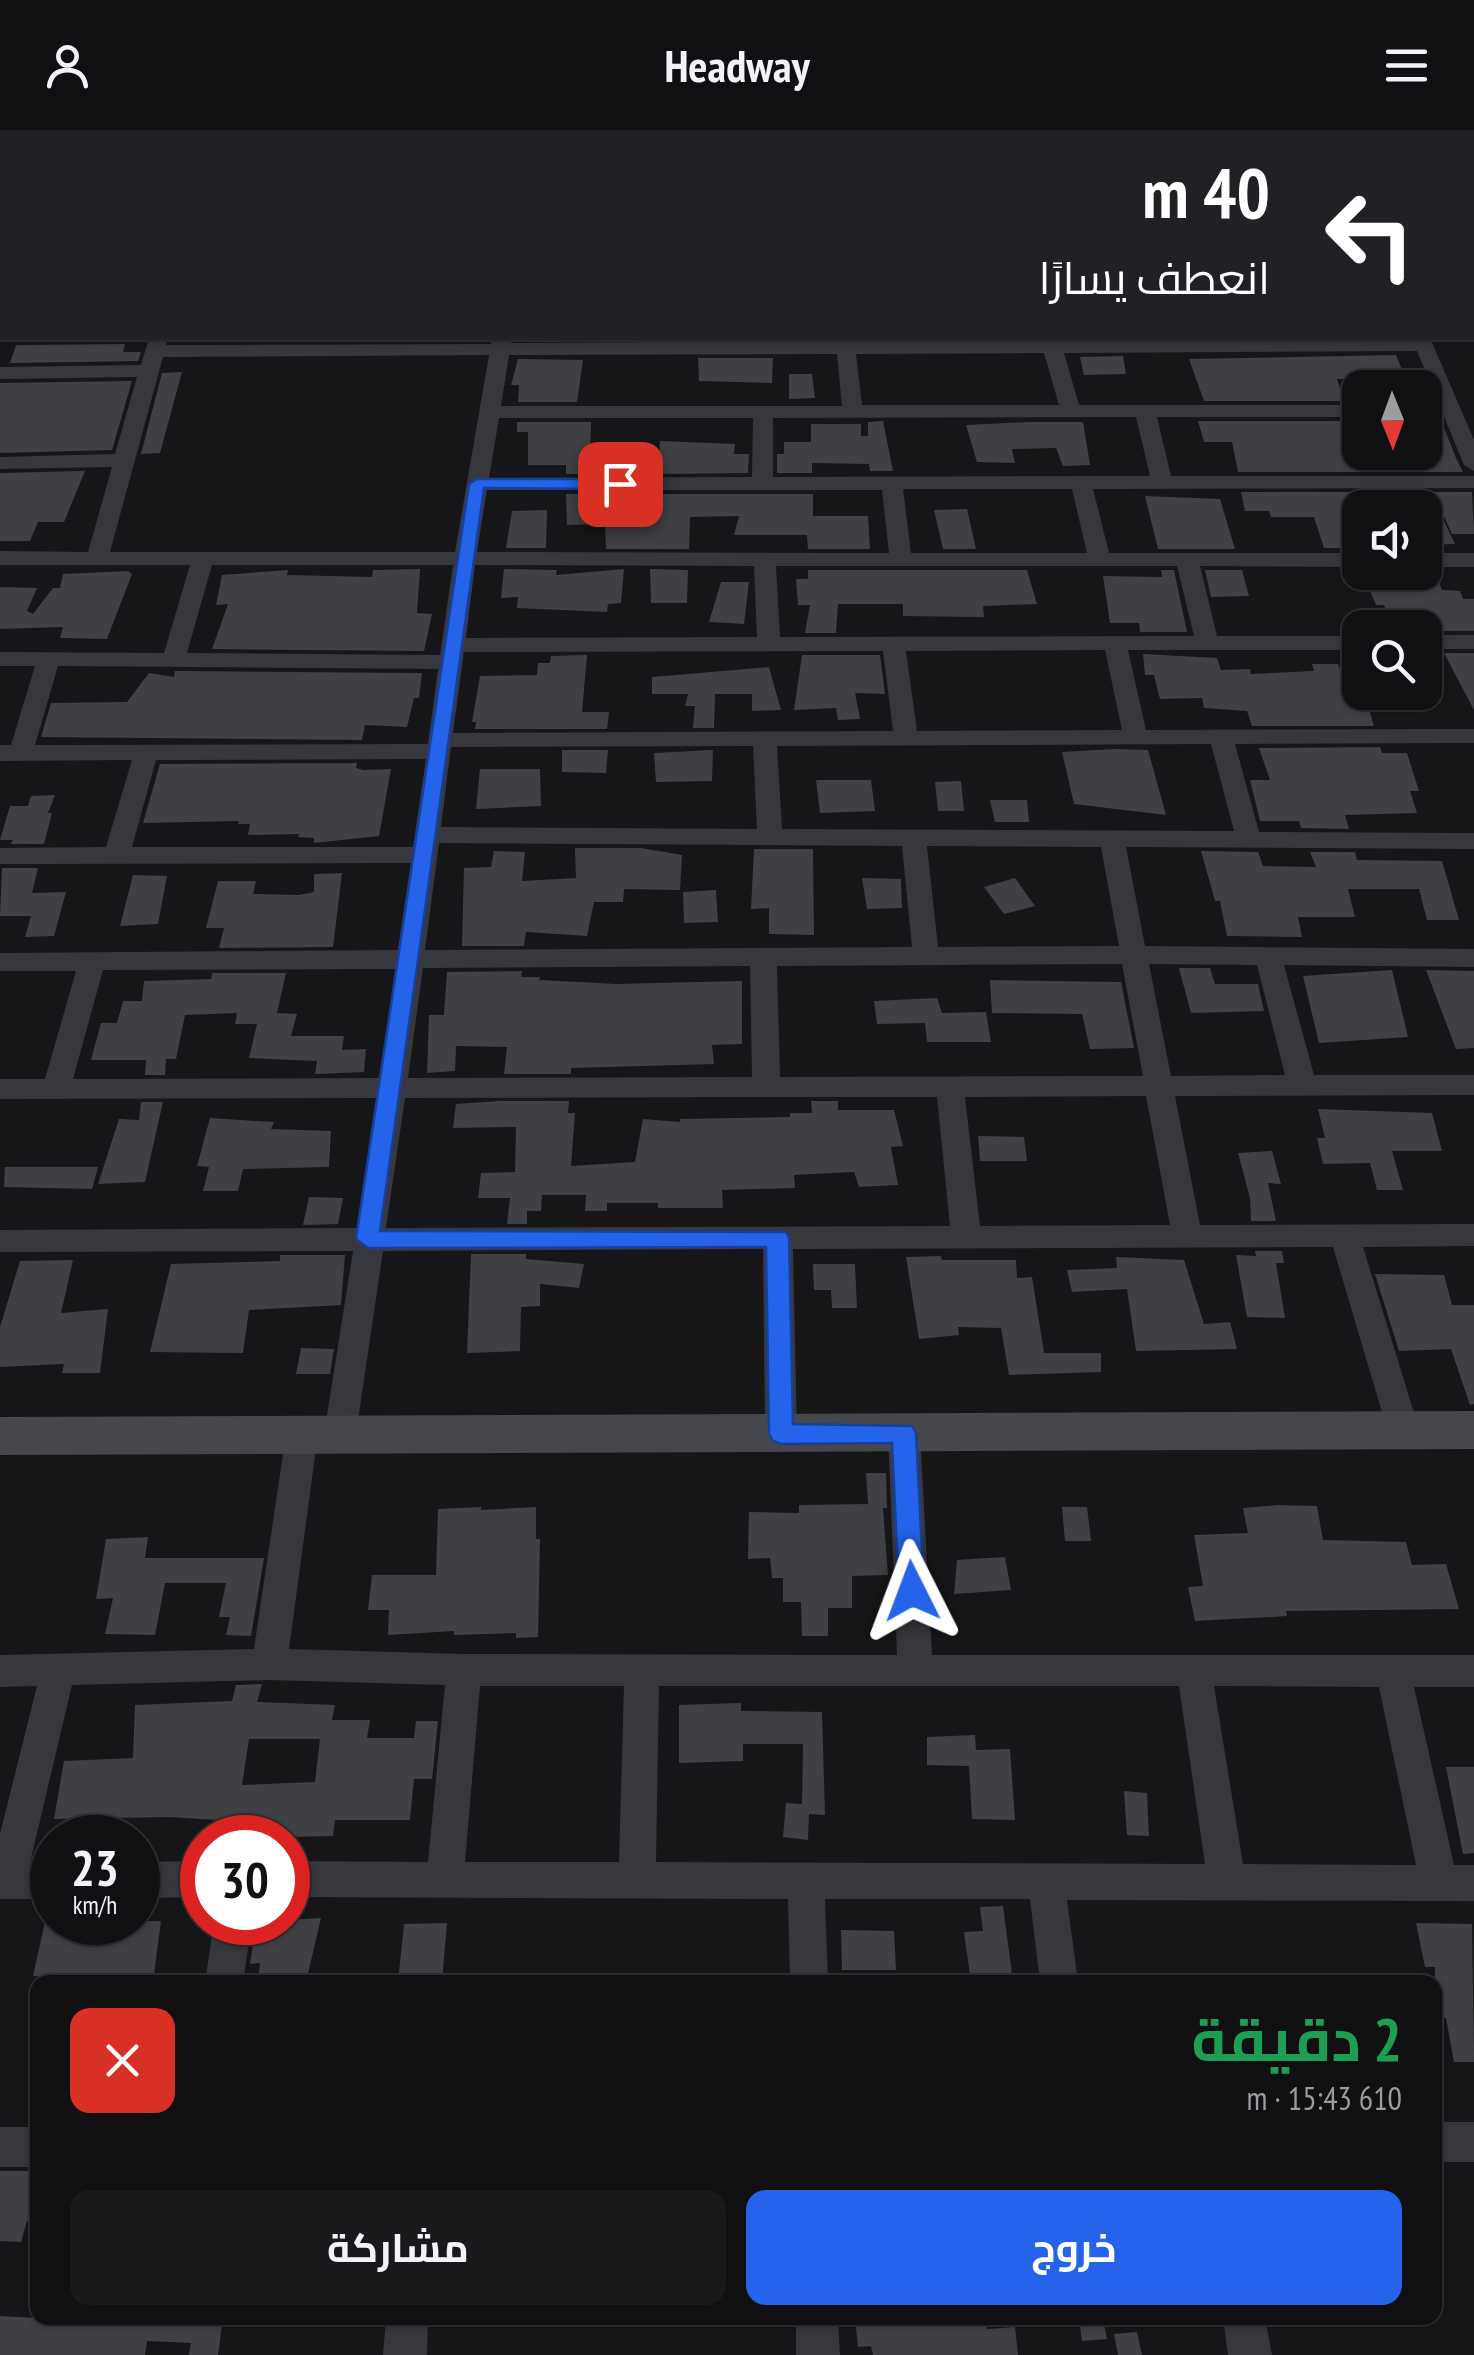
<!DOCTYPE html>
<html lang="ar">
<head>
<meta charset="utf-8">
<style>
  :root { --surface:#101012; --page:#19191b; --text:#f1f3f6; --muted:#9c9d9f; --line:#303032; --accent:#2563eb }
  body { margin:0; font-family:"PT Sans Narrow",Cairo,sans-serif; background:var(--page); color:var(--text); direction:rtl; height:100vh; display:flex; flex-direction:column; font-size:38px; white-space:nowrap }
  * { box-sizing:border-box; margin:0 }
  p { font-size:32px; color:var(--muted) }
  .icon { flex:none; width:55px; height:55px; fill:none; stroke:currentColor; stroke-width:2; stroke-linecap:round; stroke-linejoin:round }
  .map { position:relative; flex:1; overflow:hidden; direction:ltr }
  .drawer { position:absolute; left:30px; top:1845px; width:1412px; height:350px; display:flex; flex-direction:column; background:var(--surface); border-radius:20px; box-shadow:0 2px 8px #0004,0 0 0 2px var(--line); direction:rtl }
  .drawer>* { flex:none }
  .hud { position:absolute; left:0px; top:0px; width:1475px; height:210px; box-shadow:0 2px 8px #0004,0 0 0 2px var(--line); direction:rtl; background:#202124; color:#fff; overflow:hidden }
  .needle { width:65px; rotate:179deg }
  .fabs { position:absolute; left:1342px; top:240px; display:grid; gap:20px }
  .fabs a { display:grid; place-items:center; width:100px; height:100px; border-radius:20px; background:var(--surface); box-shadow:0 2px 8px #0004,0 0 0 2px var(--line); font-size:50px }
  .speed { position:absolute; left:30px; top:1685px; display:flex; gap:20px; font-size:50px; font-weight:700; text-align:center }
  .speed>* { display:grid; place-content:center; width:130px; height:130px; border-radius:50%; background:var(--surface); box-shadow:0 2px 8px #0004,0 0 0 2px var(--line); line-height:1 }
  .speed small { font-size:25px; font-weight:400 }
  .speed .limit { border:15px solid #d22; background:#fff; color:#111 }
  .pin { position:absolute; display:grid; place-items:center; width:85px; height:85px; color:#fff; margin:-42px; border-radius:20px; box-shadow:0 5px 15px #0006 }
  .me { position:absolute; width:110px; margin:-55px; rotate:357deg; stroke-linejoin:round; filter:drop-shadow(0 0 8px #0008) }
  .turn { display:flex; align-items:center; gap:35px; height:210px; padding:0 40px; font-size:45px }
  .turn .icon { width:130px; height:130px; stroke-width:2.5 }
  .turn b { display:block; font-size:70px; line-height:85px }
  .round { display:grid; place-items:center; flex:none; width:105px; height:105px; border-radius:20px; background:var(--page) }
  .head { display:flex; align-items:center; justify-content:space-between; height:170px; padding:0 40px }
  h1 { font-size:60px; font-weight:700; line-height:75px; color:#1e9e55 }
  .action { display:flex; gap:20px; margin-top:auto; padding:20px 40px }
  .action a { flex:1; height:115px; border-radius:20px; background:var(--accent); color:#fff; font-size:40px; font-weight:700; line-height:115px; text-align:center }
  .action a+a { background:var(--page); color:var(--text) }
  header { display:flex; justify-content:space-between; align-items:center; height:130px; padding:0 40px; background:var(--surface); font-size:45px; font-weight:700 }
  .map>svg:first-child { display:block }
  .building { fill:#404145; fill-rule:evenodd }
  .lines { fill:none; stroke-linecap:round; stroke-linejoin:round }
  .street { fill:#37383d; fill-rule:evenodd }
  .secondary { fill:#45474d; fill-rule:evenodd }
  .route { fill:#2563eb; stroke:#184099; stroke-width:2.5 }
</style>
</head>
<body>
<header><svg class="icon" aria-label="menu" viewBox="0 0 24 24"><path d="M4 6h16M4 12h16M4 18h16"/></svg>Headway<svg class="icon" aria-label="person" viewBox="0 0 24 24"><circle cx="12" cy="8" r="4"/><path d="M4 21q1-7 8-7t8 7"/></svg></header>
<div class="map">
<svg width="1474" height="2225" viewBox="0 0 1474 2225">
  <rect width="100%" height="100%" fill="#161618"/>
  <path class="building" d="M125,214L123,222H141L138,231L10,233L16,215Z
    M1396,225L1406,249H1337L1344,271H1204L1189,229Z
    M1123,226L1126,244L1084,245L1080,227Z
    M698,228H773L772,253L699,251Z
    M518,229L583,230L577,272H518L519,255H511Z
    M182,242L160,323L141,324L162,243Z
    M789,244H812L815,268L789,269Z
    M1425,250L1456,328L1463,342H1424L1416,325H1425Z
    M132,251L112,320L0,323V253Z
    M883,291L893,341H870L869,334L812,333V343H777V324H784V312H811V294H861V306H868V292Z
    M1198,291H1350L1352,299H1357L1360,322H1365L1372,342H1238L1232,312H1204Z
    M517,292H591L590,344H566V335H528V302H517Z
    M1030,292H1083L1090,335L1063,336L1056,318L1012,319L1015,333L977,332L966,295Z
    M660,311L735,314L734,324H749L748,343L658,344Z
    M85,341L64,392H38L30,411H0V343Z
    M1241,362H1365L1366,367H1359L1360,394H1356L1358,418H1324L1314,387H1271L1269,381H1245Z
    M1433,362H1472L1474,404H1452Z
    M566,364H813V386H868L870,419H808L807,405H734L739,386L690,387L689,419H606L605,394L567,395Z
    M1145,366L1220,369L1235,419H1158Z
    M967,379L976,419H943L934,380Z
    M547,380L546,418H506L512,381Z
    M1444,391L1455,414L1425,415V392Z
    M420,439L417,483L432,484L424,521L212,519L228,474L216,475L222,445L288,440L287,445L372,447L373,440Z
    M504,439L557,440L556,445L624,439L621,473L608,474L607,482L517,478L518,467L501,468Z
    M650,439L688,440L687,473H651Z
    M808,440H1027L1037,474L983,476L984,487L903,486V474H838L836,503H805L810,475H798L796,449H808Z
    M1161,440H1174L1187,502H1140L1139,493H1110L1103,446L1162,447Z
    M1205,440H1242L1249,466L1211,467Z
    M128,441L132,444L107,509L60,508L63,497L0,499V457L37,458L27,481L33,484L53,458H60L63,444Z
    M1435,442L1442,460L1460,461L1463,469H1474V501H1433L1427,490L1390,492L1384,475H1376L1363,444Z
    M721,452H749L744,494L709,492Z
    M1444,523H1474V580Z
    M1143,524L1217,528L1221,540L1250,539L1251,544L1314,541L1312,534H1338L1349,562H1364L1374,596H1252L1247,581L1204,578L1202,568L1160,569L1154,545H1145Z
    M587,525L582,582H609L607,599H475L476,592H472L480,546L537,545L538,533H550L551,526Z
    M802,525H880L885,564L855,563L860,589L838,590L836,578L794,580Z
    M769,537L781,580L752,581V564H715L714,598H693L695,576H685L688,564H652V547Z
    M175,541L422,543L419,568H414L407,597L365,595L362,610L41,607L51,573L127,572L149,543L174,547Z
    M1380,617L1382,623H1407L1419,661H1410L1417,683L1345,685L1349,699L1301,698L1299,691H1260L1250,650H1270L1259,618Z
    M1115,619L1148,620L1166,685L1074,674L1062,622Z
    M562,620H608L606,643L562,642Z
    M713,620L712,651L656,652L654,623Z
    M357,633L356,638L363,640L391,639L379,706L314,713V708L298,707L299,704L248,705L250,694H238L239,691L143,693L160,634Z
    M480,639H540L541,676L476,679Z
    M816,650H871L875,681L820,683Z
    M961,651L964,681H938L935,652Z
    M55,665L48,683H52L44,714H11L13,710H0L10,676H28L31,666Z
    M990,670H1027L1029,692H995Z
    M575,718H641L682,725L680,760L624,759L623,772H594L587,806L526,802L524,816H462L464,738L491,737L494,721L525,722L522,751L576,748Z
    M754,719H813L814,805L769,804V778L751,779Z
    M1201,721L1258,722L1263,736L1316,737L1310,722H1355L1357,730L1442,731L1459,790H1427L1419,759H1348L1355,787H1298L1302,807L1227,806L1220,771H1215Z
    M2,738H38L32,763L66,762L54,806L25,807L31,786H0Z
    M342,743L333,817L219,818L224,798H206L218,751H256L253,764L299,765L314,762V744Z
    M133,745L167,746L158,794L120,796Z
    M862,748L901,749L902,778L867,779Z
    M1015,748L1035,776L1004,784L984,757Z
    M716,760L718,792L684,793L683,762Z
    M1179,838H1210L1215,854H1258L1264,881L1191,883Z
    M1392,840L1408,907L1319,913L1303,846Z
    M1426,840L1474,841V918L1456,919Z
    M522,841L521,847H540L539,850L616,854L742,851V914L712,915L714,934L571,938V944H504L507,917L456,916L455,941L427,943L429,885H444L447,842Z
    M212,843H286L277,883L297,884L291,906H344L342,920L366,919L364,942L315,944L317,931L249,928L257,894H235L237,883L185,885L176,929H166L165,945H145L146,930H91L101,893H117L123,871H142L144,851L211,849Z
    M990,850L1121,852L1134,918L1090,919L1082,884L992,883Z
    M937,868L942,883L986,882L991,912H927L925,893L877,894L874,871Z
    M500,971H569L568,983H575L571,1036L635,1032L643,989L680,992V989L790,987V983H812L811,971H838V980H894L903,1016L891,1017L898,1055L859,1057L854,1042L794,1045L795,1058L722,1060L723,1078H658V1073H607V1081H585L586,1065H542L541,1081H527V1094H507L510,1068H478L481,1043L515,1042L516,997L453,998L456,974Z
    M141,972H163L145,1052L98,1054L119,989L139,990Z
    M1318,979L1432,983L1442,1021H1392L1403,1060H1377L1370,1033L1323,1034L1317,1008H1325Z
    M210,988L274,992L271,999L331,1001L329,1037L243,1039L238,1061H203L209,1037L197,1036Z
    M978,1006L1024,1007L1027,1031H980Z
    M1272,1021L1281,1054L1268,1053L1276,1091H1251L1250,1068L1238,1023Z
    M5,1037H98L92,1059L4,1057Z
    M309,1067L343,1068L338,1094L303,1095Z
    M1255,1121H1282L1284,1133H1276L1285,1188L1247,1187L1236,1125L1256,1126Z
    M471,1124H526V1129L584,1134L579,1158L540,1154V1176L521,1177L520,1221L467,1223Z
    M280,1125H345L341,1175L249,1180L243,1223L150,1222L171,1134L280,1131Z
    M941,1126L942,1130H1016L1017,1148L1032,1147L1044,1223H1101V1242L1009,1245L1001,1198L958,1197L959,1205L919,1209L906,1127Z
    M1116,1127L1184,1130L1204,1194L1230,1192L1237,1219L1136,1221L1127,1159L1072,1162L1067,1140L1117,1138Z
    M73,1130L61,1183L108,1179L100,1243H62L64,1234L0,1237V1197L20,1131Z
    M813,1134H855L857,1178H832L831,1160H814Z
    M1375,1144L1444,1145L1452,1175H1474V1274L1470,1275L1451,1219L1399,1221Z
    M301,1218L334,1219L330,1244H296Z
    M866,1343H886L887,1378H883L888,1445L852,1446V1478H828V1506H802L801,1472H783V1448H772L770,1428L748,1429L749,1382L799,1383V1375L868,1374Z
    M1278,1375L1317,1376L1323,1410L1406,1412L1412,1435L1446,1434L1459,1479L1286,1481L1287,1486L1195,1491L1188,1457L1203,1456L1194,1405L1248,1403L1243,1378Z
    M481,1377V1380L536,1377V1409H540L538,1507L516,1508V1503L454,1505V1501L388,1505L389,1480H368L372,1445H436L438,1379Z
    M1062,1377H1087L1091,1411H1065Z
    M148,1407L145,1428H264L251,1506L226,1505L230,1487H219L226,1453H165L155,1505L105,1504L113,1468L96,1469L106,1409Z
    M1005,1427L1011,1460L954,1464L957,1430Z
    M262,1554L257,1572L335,1575L332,1590H370L367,1608H414L416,1591H438L432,1649H414L410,1690H335L333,1706L247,1708L249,1692L170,1687L54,1689L64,1631L133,1628L135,1575L232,1571L236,1555ZM249,1609H320L315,1652L242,1655Z
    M741,1573V1581L822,1582L825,1685L809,1684L808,1710L783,1707L786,1673L802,1674L803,1614H743V1631L679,1633V1575Z
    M975,1605L976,1620L1010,1619L1015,1690L972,1689L969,1636L927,1635V1607Z
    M1446,1637H1474V1723L1463,1724Z
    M1124,1661L1147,1663L1149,1706L1127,1705Z
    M1003,1776L1013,1852H971L964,1802L983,1801L980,1777Z
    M321,1788L306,1852H258L260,1833L250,1834L256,1792Z
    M161,1791L153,1852H64L66,1847L33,1846L45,1792Z
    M447,1793L442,1852H398L404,1794Z
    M1416,1793L1472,1794L1474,1932H1454L1446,1888H1435V1837H1425Z
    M841,1800L894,1801L896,1840H842Z
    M0,2041H38V2090L27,2091L21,2112L0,2111Z
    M0,2186L38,2188H223L218,2225H189L191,2213L147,2211L145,2225H0Z
    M855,2188H986L987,2199L1015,2197L1018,2225H873L871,2216L858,2217Z
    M1079,2188H1103L1107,2209L1082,2211Z
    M1137,2202L1142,2225H1118L1114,2204Z"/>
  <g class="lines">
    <path class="street" d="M5,0H172L173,2H4Z
      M242,0H619L620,2H241Z
      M755,0H1346V1L754,2Z
      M0,48H2V58H0Z
      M1472,96H1474V106H1472Z
      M0,107H2V117H0Z
      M0,186H2V198H0Z
      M149,208H167L166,215L491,214L493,208H511V213L1430,208L1474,310V341L1464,335L1417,221L1064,223L1079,275H1360V287H1157L1171,346H1474V358L1093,359L1109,423H1360V437L1200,436L1217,506H1360V520H1128L1146,600L1474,599V613L1235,614L1259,702L1474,703V719L1126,717L1145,816L1474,819V837L1284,835L1314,945H1474V965L1175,966L1200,1095L1474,1094V1116L1363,1117L1419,1299L1414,1308L1403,1312L1392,1308L1387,1299L1333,1117L793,1119L797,1304L792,1313L781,1317L770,1313L765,1304L763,1119L383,1121L356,1304L351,1313L340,1317L329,1313L324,1304L353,1121L0,1122V1100L357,1098L377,968L0,969V949H45L76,841H0V823L398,820L411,733L0,734V718L106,717L132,630L0,631V615H11L35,536H0V522L164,523L190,435H0V421L88,422L112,337L0,339V327L115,324L137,247L0,249V237L141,235ZM1044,223L1059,275H862L856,224ZM837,224L842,276H501L509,225ZM489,225L455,422H110L163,227ZM1136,287L1150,346L773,347V288ZM499,288H753L752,347L489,348ZM903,359H1072L1087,423H911ZM487,360H882L889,423L477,422ZM212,435H453L440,525L187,523ZM475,435L754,436L757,507L466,508ZM776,436H1177L1194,506L780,507ZM1105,520L1122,600L917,601L906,521ZM883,521L893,601L453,603L464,522ZM58,536L438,539L428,614L35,615ZM1211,614L1234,701L782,699L777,616ZM753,616L757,699L441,697L451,617ZM426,629L413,717H132L156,630ZM439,713L902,716L912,817L425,820ZM927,716L1101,717L1119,816L938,817ZM1122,834L1143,946L780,947L777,836ZM1149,834L1257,835L1285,945L1171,946ZM750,836L752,947L408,948L423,838ZM396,839L380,948L73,949L103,840ZM1146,966L1170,1095L980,1096L965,967ZM766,967H937L950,1096L386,1098L405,968Z
      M1425,423H1474V437H1425Z
      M1425,505H1474V519H1425Z
      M904,1290L915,1294L920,1303L932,1525H1474V1557H1414L1454,1735H1474V1771L1067,1770L1078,1852H1040L1030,1769H825L828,1852H790L788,1769L288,1767V1731L428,1732L445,1555L269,1550L72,1555L30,1733H52V1769H0V1704L37,1556L0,1557V1525L254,1519L286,1304L291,1295L302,1291L313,1295L318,1304L289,1519L464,1524L897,1525L888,1303L893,1294ZM480,1556H624L619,1732H465ZM659,1556H1179L1205,1734L656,1732ZM1214,1556L1379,1557L1416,1735L1243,1734Z
      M202,1731V1767L138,1768V1732Z
      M214,1792H252L243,1852H205Z
      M1435,1992H1474V2032H1435Z
      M0,1997H38V2037H0Z
      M386,2188H428L427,2225H383Z
      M796,2188H838L840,2225H796Z
      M1223,2188H1265L1272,2225H1228Z"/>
    <path class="secondary" d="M1474,1281V1319L0,1325V1287Z"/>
  </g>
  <path class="route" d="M477,349H620L628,354L620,359L484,358L380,1101L786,1102L789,1108L793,1294L912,1296L916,1303L924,1461L921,1469L912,1472L902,1469L899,1461L892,1313L781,1314L773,1311L769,1304L766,1117L368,1118L356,1109L469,354Z"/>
</svg>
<div class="fabs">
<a><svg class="needle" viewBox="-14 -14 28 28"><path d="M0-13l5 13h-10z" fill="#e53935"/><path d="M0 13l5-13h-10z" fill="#9c9d9f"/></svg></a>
<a><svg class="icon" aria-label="sound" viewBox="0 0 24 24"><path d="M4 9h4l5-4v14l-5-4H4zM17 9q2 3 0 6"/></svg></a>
<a><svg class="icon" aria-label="search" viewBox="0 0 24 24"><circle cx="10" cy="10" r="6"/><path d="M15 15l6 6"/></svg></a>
</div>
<div class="speed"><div>23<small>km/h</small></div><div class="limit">30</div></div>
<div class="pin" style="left:620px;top:354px;background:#d93025"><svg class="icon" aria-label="arrive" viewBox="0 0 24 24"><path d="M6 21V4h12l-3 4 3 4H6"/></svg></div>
<svg class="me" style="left:912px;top:1461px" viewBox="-20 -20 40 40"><path d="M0-17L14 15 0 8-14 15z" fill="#2563eb" stroke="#fff" stroke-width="4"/></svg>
<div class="hud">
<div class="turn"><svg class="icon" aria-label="left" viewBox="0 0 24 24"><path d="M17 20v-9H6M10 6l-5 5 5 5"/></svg><div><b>40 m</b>انعطف يسارًا</div></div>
</div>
<section class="drawer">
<div class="head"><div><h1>2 دقيقة</h1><p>610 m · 15:43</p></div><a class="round" style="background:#d93025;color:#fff"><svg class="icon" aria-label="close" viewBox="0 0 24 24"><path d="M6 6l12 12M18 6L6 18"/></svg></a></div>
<div class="action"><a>خروج</a><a>مشاركة</a></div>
</section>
</div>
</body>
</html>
